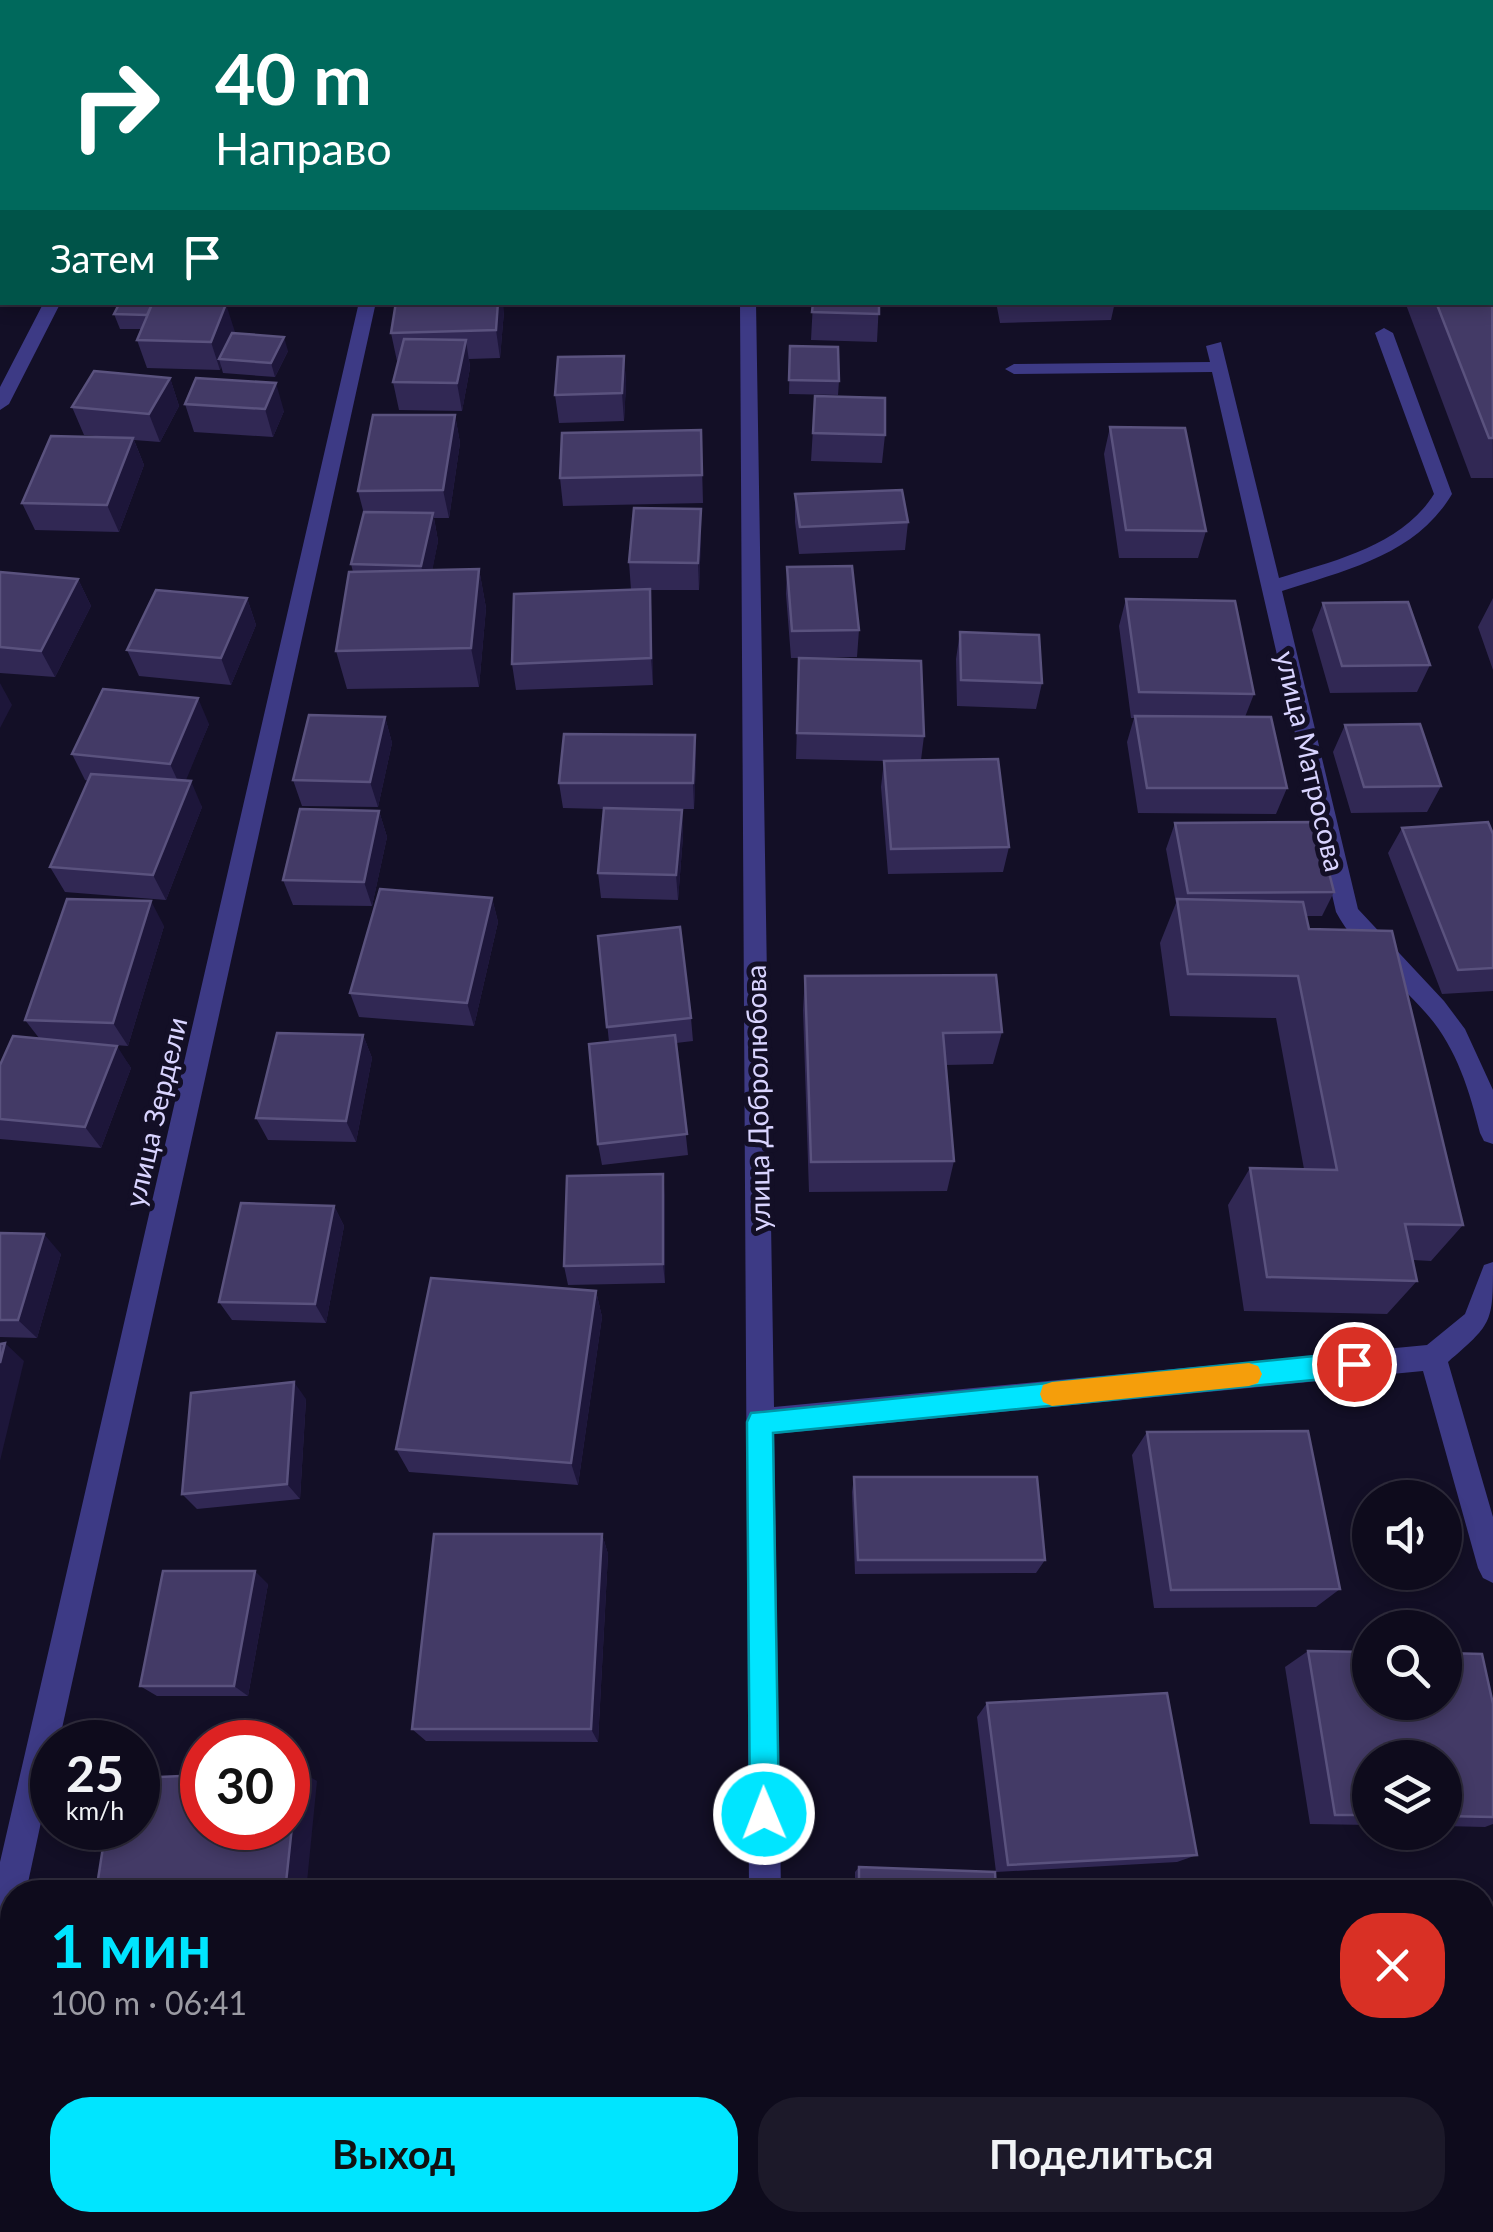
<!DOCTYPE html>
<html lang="ru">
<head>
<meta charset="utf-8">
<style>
  :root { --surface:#0e0b1c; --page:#1c1929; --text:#f1f3f6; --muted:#9b9ba3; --line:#2e2b3b; --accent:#00e5ff }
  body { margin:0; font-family:Lato,sans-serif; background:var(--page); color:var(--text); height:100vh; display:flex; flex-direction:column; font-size:38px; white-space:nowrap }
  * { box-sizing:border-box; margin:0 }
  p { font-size:32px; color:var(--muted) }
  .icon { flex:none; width:55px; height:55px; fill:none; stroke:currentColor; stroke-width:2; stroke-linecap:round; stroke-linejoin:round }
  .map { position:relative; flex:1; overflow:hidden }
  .side { position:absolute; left:0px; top:1880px; width:1495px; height:352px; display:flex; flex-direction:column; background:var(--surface); border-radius:40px 40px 0 0; box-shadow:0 5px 15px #0003,0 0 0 2px var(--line) }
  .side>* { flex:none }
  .banner { position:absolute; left:0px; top:0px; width:1495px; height:305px; box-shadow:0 5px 15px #0003,0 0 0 2px var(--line); background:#00695c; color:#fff; overflow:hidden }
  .fabs { position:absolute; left:1352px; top:1480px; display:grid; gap:20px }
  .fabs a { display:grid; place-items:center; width:110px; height:110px; border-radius:50%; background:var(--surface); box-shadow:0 5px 15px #0003,0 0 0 2px var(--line); font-size:50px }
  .speed { position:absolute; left:30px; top:1720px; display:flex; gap:20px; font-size:50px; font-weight:700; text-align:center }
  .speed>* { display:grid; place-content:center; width:130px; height:130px; border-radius:50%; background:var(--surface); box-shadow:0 5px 15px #0003,0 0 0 2px var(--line); line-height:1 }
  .speed small { font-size:25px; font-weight:400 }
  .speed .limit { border:15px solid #d22; background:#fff; color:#111 }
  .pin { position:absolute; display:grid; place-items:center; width:85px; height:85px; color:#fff; margin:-42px; border:5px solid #fff; border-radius:50%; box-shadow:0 2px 10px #0007 }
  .me { position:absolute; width:110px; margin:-55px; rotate:359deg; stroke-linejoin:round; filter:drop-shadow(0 0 8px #0008) }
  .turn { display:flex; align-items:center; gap:35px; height:210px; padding:0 50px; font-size:45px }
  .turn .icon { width:130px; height:130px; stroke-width:2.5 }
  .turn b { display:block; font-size:70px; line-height:85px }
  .then { display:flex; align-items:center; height:95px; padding:0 50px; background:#0003; gap:20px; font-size:38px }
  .round { display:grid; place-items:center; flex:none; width:105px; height:105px; border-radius:40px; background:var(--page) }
  .headline { display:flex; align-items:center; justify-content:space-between; height:170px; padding:0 50px }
  h1 { font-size:60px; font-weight:700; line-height:75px; color:var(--accent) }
  .action { display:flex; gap:20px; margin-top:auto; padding:20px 50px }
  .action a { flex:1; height:115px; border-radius:40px; background:var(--accent); color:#111; font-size:40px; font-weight:700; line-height:115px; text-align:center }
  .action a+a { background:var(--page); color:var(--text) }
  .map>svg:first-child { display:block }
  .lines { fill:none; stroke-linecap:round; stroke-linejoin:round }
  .minor { fill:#3d3a85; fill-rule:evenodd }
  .wall { fill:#312854 }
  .shaded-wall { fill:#1d163a }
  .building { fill:#433a66; stroke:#5a527e; stroke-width:2.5 }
  .route { fill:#00e5ff; stroke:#0095a6; stroke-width:2.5 }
  .slow { fill:#f59e0b }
  .labels { text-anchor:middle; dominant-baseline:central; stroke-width:10; stroke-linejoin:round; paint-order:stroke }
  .street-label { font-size:28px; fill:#d9d4ff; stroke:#130f26 }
</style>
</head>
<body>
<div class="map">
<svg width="1493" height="2232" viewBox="0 0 1493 2232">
  <rect width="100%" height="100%" fill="#130f26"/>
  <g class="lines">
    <path class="minor" d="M686,0H701L702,2H688Z
      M1085,0H1101L1102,2H1087Z
      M1166,0H1180L1181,2H1167Z
      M1492,73H1493V81H1492Z
      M1492,169H1493V179H1492Z
      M0,178H2V188H0Z
      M44,302H61L9,404L0,410V387Z
      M359,302H376L59,1742H52V1771L26,1892H12V1944L0,1951V1862Z
      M740,302H756L774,1407L1427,1345L1465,1314L1484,1265L1493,1262C1493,1323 1493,1323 1448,1362L1493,1517V1583L1483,1578L1478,1568L1423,1371L774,1434L781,1892H749Z
      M1384,328L1393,333L1452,494C1416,555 1346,570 1282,591L1358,909L1444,1001L1465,1029L1493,1090V1144L1484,1141L1480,1133C1469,1089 1456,1046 1425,1012C1396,979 1357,951 1336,912L1212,372L1014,374L1005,369L1014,364L1210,362L1206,346L1221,342L1279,578C1333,561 1402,546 1434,494L1375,333Z
      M751,2220H787V2232H751Z"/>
  </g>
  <path class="wall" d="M0,0H92L90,2H2V107H0Z
    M104,0H159L158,2H105Z
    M0,209L2,210V268H0Z
    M1492,281L1493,478H1471L1405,302H1492Z
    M120,302L235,332L234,333L288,351L275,377L223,373L221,366L220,370L147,368L137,340L141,329H120L114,314Z
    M813,302H879L877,342L811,340Z
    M996,302H1115L1111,320L1000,323Z
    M504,311L500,358L469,359L470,368L462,411L399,410L393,382L398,360L397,361L391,333Z
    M790,346L839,381L838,395L789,394Z
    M624,356L626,384L624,421L559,423L555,395Z
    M170,378L179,406L160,442L134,440L144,465L119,532L35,530L22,503L107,437L84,435L72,407Z
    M815,396L885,435L882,463L811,461Z
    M185,404L284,411L273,437L194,432Z
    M455,415L460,443L449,518H434L438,541L432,570L479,569L486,608L479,687L347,689L336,651L353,572L351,564L364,514L358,491Z
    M1110,427L1206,531L1198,558H1119L1104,454Z
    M701,430L703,503L563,506L560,478Z
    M795,494L908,522L905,550L799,554L795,522Z
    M701,536L699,590H650L653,685L516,690L512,664L631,590L629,562Z
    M787,567L859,630L857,657L803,658L924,736L921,760L1009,847L1003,872L888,874L881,787L884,761L796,759L799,658H791L786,594Z
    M0,572L78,579L91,606L55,677L0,673Z
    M247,598L256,625L231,685L139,676L127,650Z
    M1493,598V670L1478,627Z
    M1126,599L1254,694L1245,717L1287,788L1276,814L1138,813L1127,742L1134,718H1131L1119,626Z
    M1323,603L1430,665L1417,692L1330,693L1312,630Z
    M960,632L1042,683L1036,709L957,706L956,659Z
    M385,717L392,743L378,807L302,806L293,780Z
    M209,724L185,781L202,807L166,900L65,892L50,867L88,781L85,780L72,754Z
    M1345,725L1441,786L1427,812L1351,813L1333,752Z
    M695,735L696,761L694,809H611L682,810L683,836L678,900L601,898L598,873L604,809L563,808L559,783Z
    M379,811L387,837L372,906L293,905L283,880Z
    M1175,823L1334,892L1322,916H1306L1309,929L1463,1225L1431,1261L1413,1260L1417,1281L1387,1314L1244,1311L1228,1205L1250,1168L1304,1169L1276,1018L1170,1016L1160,943L1176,903L1166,849Z
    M1402,828L1493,834V991L1442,994L1388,853Z
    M492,898L498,922L474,1026L359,1017L350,993Z
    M164,926L128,1046L115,1045L131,1068L101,1148L0,1139V1065L39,1038L25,1020Z
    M598,936L691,1018L693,1041L676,1043L688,1155L602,1165L598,1144L609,1042Z
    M805,976L1002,1032L993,1064L945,1065L954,1161L947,1191L809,1192L803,1010Z
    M363,1035L372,1058L356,1142L268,1140L256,1118Z
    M665,1195V1283L568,1285L564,1266Z
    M334,1206L344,1226L326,1323L232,1320L219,1302Z
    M0,1233L61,1254L37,1338L0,1337Z
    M596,1291L602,1317L578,1485L409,1472L396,1449Z
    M306,1399L300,1499L197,1509L182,1494Z
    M1147,1432L1340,1589L1316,1607L1154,1608L1132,1455Z
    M854,1477L1045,1560L1036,1573L855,1574L852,1492Z
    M602,1534L608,1554L598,1742L426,1741L412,1729Z
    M268,1584L248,1696H157L140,1686Z
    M1308,1651L1493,1704V1824L1485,1827L1445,1826V1758H1370V1825L1310,1824L1285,1667Z
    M987,1703L1197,1855L1177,1862L996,1872L977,1717Z
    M859,1867L996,1892H855V1872Z
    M870,2220H1027L1028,2232H871Z"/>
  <path class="shaded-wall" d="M50,0H92L90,2H48Z
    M139,0H159L158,2H140Z
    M249,0H274L273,2H248Z
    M402,0H423L422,2H401Z
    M498,302H503L504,311L500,358L496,330Z
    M226,304L235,332L224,359H219L221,366L220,370L211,342Z
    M284,337L288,351L275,377L271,363Z
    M466,340L470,368L462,411L457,383Z
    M624,356L626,384L624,421L622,393Z
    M170,378L179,406L160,442L149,414Z
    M276,383L284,411L273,437L265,409Z
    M455,415L460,443L449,518L443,490Z
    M133,438L144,465L119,532L107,505Z
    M701,509V536L699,590L698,563Z
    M433,513L438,541L428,593L421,566Z
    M479,569L486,608L479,687L471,648Z
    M78,579L91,606L55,677L41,651Z
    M650,589L652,616L653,685L651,658Z
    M247,598L256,625L231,685L221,658Z
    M0,683L12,705L0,728Z
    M198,698L209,724L182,790L170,764Z
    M385,717L392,743L378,807L370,782Z
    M695,735L696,761L694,809L693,783Z
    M191,781L202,807L166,900L153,875Z
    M682,810L683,836L678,900L676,875Z
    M379,811L387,837L372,906L364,882Z
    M492,898L498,922L474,1026L467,1003Z
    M151,901L164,926L128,1046L113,1023Z
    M363,1035L372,1058L356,1142L346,1121Z
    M117,1046L131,1068L101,1148L85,1127Z
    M663,1174L665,1195V1283L663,1264Z
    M334,1206L344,1226L326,1323L315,1304Z
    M44,1234L61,1254L37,1338L18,1320Z
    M596,1291L602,1317L578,1485L571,1463Z
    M5,1343L24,1361L0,1461V1363Z
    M294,1382L306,1399L300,1499L287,1484Z
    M602,1534L608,1554L598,1742L591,1729Z
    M255,1571L268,1584L248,1696L234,1686Z
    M298,1770L317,1781L306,1892H285Z"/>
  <path class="building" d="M0,0H50L48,2H2V58H0Z
    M180,0H249L248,2H178Z
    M317,0H402L401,2H316Z
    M1296,0H1493V27L1492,2H1297Z
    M0,209L2,210V240H0Z
    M1492,281L1493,438H1489L1436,302H1492Z
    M120,302H153L147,315L114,314Z
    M153,302H173L226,304L211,342L137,340Z
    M396,302H498L496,330L391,333Z
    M813,302H879V314L812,312Z
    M232,333L284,337L271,363L219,359Z
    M404,339L466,340L457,383L393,382Z
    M790,346L838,347L839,381L789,380Z
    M624,356L622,393L555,395L558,357Z
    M94,371L170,378L149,414L72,407Z
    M196,378L276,383L265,409L185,404Z
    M815,396L885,398V435L813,433Z
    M373,415H455L443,490L358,491Z
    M1110,427L1185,428L1206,531L1126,530Z
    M701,430L702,475L560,478L562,433Z
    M51,436L133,438L107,505L22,503Z
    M902,490L908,522L800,527L795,494Z
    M634,508L701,509L698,563L629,562Z
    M364,512L433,513L421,566L351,564Z
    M852,566L859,630L792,631L787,567Z
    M479,569L471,648L336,651L349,572Z
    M0,572L78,579L41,651L0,647Z
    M650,589L651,658L512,664L514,594Z
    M156,590L247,598L221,658L127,650Z
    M1126,599L1235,601L1254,694L1139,692Z
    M1408,602L1430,665L1342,666L1323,603Z
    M960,632L1039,635L1042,683L961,680Z
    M799,658L921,661L924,736L797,733Z
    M103,689L198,698L170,764L72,754Z
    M309,715L385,717L370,782L293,780Z
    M1135,716L1271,717L1287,788H1147Z
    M1420,724L1441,786L1364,787L1345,725Z
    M564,734L695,735L693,783H559Z
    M998,759L1009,847L891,849L884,761Z
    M91,774L191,781L153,875L50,867Z
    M604,808L682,810L676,875L598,873Z
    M300,809L379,811L364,882L283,880Z
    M1316,822L1334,892L1188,893L1175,823Z
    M1488,822L1493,834V968L1458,970L1402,828Z
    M380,889L492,898L467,1003L350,993Z
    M67,899L151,901L113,1023L25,1020Z
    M1177,899L1303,902L1309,929L1392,931L1463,1225L1405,1224L1417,1281L1267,1277L1250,1168L1337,1170L1298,976L1188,974Z
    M680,927L691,1018L607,1027L598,936Z
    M996,975L1002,1032L943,1033L954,1161L811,1162L805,976Z
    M277,1033L363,1035L346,1121L256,1118Z
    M675,1035L687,1134L598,1144L589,1044Z
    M13,1036L117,1046L85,1127L0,1119V1065Z
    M663,1174V1264L564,1266L567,1176Z
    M241,1203L334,1206L315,1304L219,1302Z
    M0,1233L44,1234L18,1320H0Z
    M431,1278L596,1291L571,1463L396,1449Z
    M5,1343L0,1363V1344Z
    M294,1382L287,1484L182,1494L191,1393Z
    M1308,1431L1340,1589L1171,1590L1147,1432Z
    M854,1477H1037L1045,1560H858Z
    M434,1534H602L591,1729H412Z
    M163,1571H255L234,1686H140Z
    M1308,1651L1370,1652V1702H1445V1653L1482,1654L1493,1704V1817L1445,1816V1758H1370V1815H1335Z
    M1167,1693L1197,1855L1008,1865L987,1703Z
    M298,1770L285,1892H96L106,1828H138V1778L202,1775V1828H288V1771Z
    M859,1867L995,1872L996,1892H859Z
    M1482,1998H1493V2172H1484L1482,2166Z
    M168,2220H271L190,2232H167Z
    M492,2220H635L633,2232H490Z
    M874,2220H1027L1028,2232H875Z"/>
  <path class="route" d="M1354,1352L1363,1356L1367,1364L1363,1373L1354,1376L773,1433L779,1814L775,1824L764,1829L754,1824L750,1814L747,1422L751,1413Z"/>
  <path class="slow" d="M1249,1363L1258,1366L1262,1374L1258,1383L1249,1386L1052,1406L1043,1402L1040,1394L1043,1385L1052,1382Z"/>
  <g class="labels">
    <g class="street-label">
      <text transform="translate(1311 761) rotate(77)">улица Матросова</text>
      <text transform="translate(757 1098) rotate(-91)">улица Добролюбова</text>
      <text transform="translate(155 1112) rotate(-77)">улица Зердели</text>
    </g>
  </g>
</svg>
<div class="fabs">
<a><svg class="icon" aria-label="sound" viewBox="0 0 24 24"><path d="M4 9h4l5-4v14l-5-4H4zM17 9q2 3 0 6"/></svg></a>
<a><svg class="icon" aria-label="search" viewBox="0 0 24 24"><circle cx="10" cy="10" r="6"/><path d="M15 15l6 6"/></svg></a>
<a><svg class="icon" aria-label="layers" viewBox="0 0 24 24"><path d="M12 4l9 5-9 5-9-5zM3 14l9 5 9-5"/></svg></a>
</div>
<div class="speed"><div>25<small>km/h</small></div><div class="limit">30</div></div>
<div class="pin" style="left:1354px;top:1364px;background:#d93025"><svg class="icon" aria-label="arrive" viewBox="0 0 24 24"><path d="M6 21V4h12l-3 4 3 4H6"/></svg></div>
<svg class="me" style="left:764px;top:1814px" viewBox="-20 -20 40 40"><circle r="17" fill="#00e5ff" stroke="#fff" stroke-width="3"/><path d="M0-11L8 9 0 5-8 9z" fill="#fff"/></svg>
<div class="banner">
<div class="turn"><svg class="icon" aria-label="right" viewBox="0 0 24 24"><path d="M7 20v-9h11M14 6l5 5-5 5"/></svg><div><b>40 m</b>Направо</div></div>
<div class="then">Затем<svg class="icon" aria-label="arrive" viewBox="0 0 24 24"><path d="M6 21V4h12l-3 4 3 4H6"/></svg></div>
</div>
<section class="side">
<div class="headline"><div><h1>1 мин</h1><p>100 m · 06:41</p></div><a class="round" style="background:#d93025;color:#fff"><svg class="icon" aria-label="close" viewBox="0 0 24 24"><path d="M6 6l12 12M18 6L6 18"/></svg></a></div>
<div class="action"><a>Выход</a><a>Поделиться</a></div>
</section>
</div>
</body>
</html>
